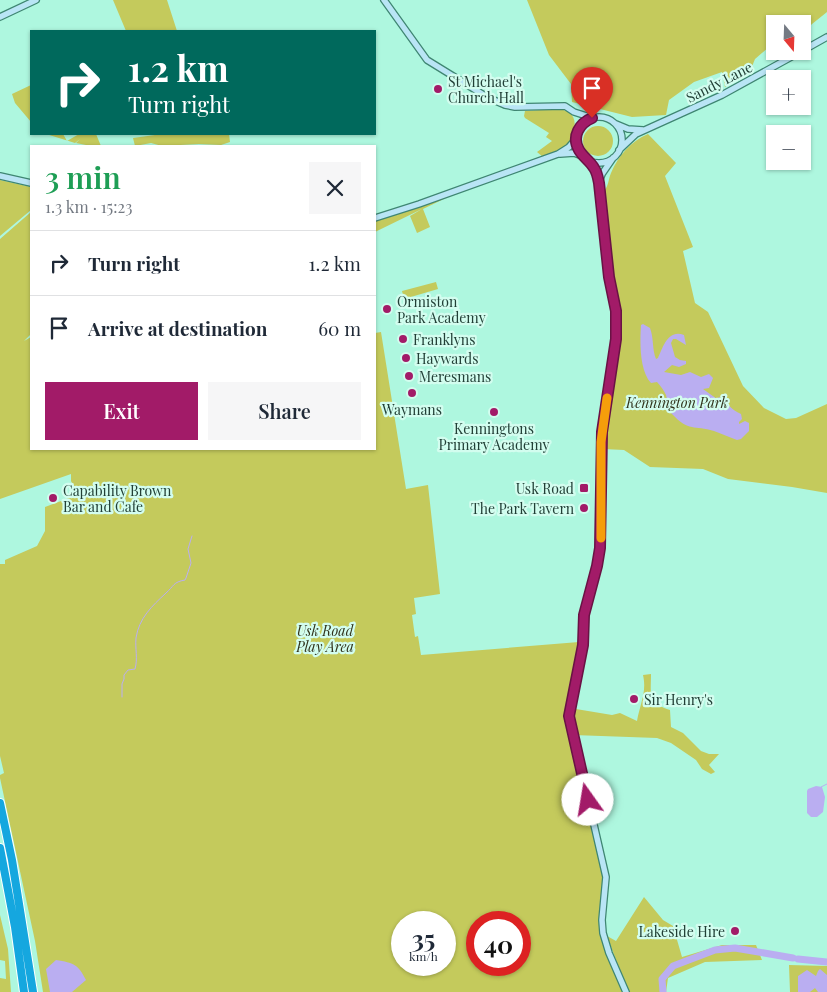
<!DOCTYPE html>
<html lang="en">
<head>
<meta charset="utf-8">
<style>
  :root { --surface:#fff; --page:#f6f6f7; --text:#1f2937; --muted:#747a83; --line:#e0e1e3; --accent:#a21b68 }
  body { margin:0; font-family:"Playfair Display",serif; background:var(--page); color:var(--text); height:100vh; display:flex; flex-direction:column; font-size:19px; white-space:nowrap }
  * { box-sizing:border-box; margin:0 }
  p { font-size:16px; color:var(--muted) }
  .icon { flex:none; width:28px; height:28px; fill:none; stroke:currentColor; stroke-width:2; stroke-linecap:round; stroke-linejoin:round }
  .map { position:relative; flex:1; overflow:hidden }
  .drawer { position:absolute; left:30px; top:145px; width:346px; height:305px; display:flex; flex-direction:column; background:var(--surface); border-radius:0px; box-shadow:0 1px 4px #0004 }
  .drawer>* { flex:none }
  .banner { position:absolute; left:30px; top:30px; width:346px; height:105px; border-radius:0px; box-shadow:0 1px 4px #0004; background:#00695c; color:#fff; overflow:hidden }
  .needle { width:32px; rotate:161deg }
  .fabs { position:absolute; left:766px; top:15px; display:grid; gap:10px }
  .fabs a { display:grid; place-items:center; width:45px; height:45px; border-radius:0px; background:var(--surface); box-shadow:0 1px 4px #0004; font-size:25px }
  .speed { position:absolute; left:391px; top:911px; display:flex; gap:10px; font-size:25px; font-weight:700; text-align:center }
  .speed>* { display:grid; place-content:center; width:65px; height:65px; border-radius:50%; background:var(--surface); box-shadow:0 1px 4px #0004; line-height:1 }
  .speed small { font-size:12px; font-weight:400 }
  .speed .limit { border:8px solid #d22; background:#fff; color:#111 }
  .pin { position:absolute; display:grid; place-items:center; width:42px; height:42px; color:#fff; margin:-51px -21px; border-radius:50% 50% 50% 0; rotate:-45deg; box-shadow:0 0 5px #0007 }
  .pin .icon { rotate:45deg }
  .me { position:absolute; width:55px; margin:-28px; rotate:347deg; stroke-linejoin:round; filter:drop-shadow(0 0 4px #0008) }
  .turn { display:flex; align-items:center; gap:18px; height:105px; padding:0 15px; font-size:22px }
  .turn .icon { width:65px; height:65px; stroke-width:2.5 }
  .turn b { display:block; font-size:35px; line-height:42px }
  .round { display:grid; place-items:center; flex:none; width:52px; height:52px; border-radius:0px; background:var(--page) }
  .summary { display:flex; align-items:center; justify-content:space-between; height:85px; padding:0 15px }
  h1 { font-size:30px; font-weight:600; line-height:38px; color:#1e9e55 }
  .primary-button { display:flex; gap:10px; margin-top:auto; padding:10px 15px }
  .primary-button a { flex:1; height:58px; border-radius:0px; background:var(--accent); color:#fff; font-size:20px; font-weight:600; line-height:58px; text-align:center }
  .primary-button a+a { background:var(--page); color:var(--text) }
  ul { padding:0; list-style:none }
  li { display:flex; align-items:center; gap:15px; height:65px; padding:0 15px; border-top:1px solid var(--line) }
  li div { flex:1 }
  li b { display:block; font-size:19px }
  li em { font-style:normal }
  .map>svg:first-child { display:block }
  .green { fill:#c4ca5c; fill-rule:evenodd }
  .water { fill:#baaef1 }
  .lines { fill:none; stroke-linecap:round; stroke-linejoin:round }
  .stream { stroke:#baaef1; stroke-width:1 }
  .river { stroke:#baaef1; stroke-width:7 }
  .secondary-casing { stroke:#3f8672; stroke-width:8 }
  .highway-casing { stroke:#fff; stroke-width:10 }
  .secondary { stroke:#b9e5f5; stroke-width:5.5 }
  .highway { stroke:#15a7df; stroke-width:8 }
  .route-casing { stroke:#691244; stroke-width:12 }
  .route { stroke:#a21b68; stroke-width:9 }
  .slow { stroke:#f59e0b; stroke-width:9 }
  .poi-dot { fill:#a21b68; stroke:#d3fdef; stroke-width:2 }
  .labels { text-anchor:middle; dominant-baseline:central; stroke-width:4.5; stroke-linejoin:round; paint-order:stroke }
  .poi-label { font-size:14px; fill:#213f36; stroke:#d3fdef; text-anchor:start }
  .street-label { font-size:14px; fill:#213f36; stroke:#d3fdef }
  .park-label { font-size:14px; font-style:italic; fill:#31331c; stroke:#d3fdef }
</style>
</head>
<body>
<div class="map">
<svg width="827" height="992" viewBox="0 0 827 992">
  <rect width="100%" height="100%" fill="#aef7df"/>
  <path class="green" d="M113,0H167L177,31H126Z
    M527,0H827V12L812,24L803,34L802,24H775V42L755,59L749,74L725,87L722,72L694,82L669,100L666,115L632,117L572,102L571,84L549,55Z
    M31,85V122L15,103L12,94Z
    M555,109C572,109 579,119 572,135C571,138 570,143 567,145C561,151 550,154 543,157L537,152L552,141L546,137L549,133L525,118L524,116L525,111Z
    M583 141a15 15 0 1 1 30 0a15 15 0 1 1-30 0Z
    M46,134H63L67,141L79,134H96L101,146H91L76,143L80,139L75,143Z
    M162,134H229L230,142L221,145L199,144L162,146L151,143L135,146L133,138Z
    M648,134L676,163L665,176L693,247L683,251L695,303L708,312L743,386L764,408L786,419L796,418L827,404V493L792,487L728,479L703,469L650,467L624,450L603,449L617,356L619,321L612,277L610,235L604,191C609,185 608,180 611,173C618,156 631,141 648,134Z
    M0,180L31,187V210L0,236Z
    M452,195L423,209L430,227L417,233L410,216L422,209L375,232V221Z
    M31,212V334L24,341L31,337V449H375V333L381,332L406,489L428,485L440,594L414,598L416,614L412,615L415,637L418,636L421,655L579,642L575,663L579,664L570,708L612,715L620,713L637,721C640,704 647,692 643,675L651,674C651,695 647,703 670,710L671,727L683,733L701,751L709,754H719L709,765L715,772L711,774L702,769L696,760L671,743L657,738L573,735L605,871V940L625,992H43L35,941L0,778V775L4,773L0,756V564H5V560L37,546L45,531V507L69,498L76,492L71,481V474L0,499V239ZM402,922H445V965H402ZM478,922H520V965H478Z
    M436,282L438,289L404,299L402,291Z
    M644,897L663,920L673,926L682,957L722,945H756L762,960L705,962L668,978L666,992H628L607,936L616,941Z
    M0,915L8,949L11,992H0V978L6,979L5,961L0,960Z
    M789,965L827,966V992H790Z"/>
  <path class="water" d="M643,324L650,328C654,339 652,349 656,359L658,358C663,347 668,329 684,335L686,345L676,339H673L671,343L675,357L680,360L686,361V364L679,367L672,365L664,372L681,375L690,372L701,377L709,374L713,378L709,388L703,389L717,399L719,397C728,403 731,410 741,414L742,419L739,422V424L745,421L749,423V431L741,439L737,440C729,437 722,434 714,431C694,425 689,432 672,414C666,409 668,402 666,395C664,391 661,386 657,382L651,383C639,370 640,341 641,325Z
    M816,786L822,787L825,797L823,812L817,817H811L807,813V791L808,789Z
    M56,960C74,963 78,964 86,980L72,992H50L46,969Z
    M820,969L827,975V992H818L815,988L810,992H798V976L807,970L816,976L818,971Z"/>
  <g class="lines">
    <path class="stream" d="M122,697V684L124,679V675L128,670L135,669C138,658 135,649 136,638C139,618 152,606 166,593C174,586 173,582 185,580L186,578L191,563L188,549L192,536
      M821,787L827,784"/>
    <path class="river" d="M798,959L827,962
      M663,992L662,979L673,966L715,950L735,948L793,958"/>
    <defs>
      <path id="secondary" d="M384,0L427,60L487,97L505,105L515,107L565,106L574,112L593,118
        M0,17L36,0
        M802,51L827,37
        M576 140a23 23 0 1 1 46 0a23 23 0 1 1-46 0Z
        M616,124L628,129L643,130
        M619,150L636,134L722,95L802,51
        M560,154L574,153L585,157
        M589,161L595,170L599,183L609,277L617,322L614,356L602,432L600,548L597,566L585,615L583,645L569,716L606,877L602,920L603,933L609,953L626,992
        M0,176L31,183
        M599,182L602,174L613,158
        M375,218L419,204L558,154L569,147L576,139"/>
      <path id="highway" d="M0,803L12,860L33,992
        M0,848L15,927L24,992"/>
    </defs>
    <use href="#secondary" class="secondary-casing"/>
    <use href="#highway" class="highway-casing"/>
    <use href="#secondary" class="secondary"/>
    <use href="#highway" class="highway"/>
  </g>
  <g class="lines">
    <defs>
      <path id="route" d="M588,800L569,716L583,645L584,615L597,566L600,548L602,432L616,339V311L609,277L599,183C598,178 597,172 594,168C590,161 583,157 579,150C571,136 580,123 592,118"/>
    </defs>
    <use href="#route" class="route-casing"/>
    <use href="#route" class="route"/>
    <path class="slow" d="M601,538V442L607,398"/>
  </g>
  <g class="poi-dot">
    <circle cx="438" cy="89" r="5"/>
    <circle cx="387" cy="309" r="5"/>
    <circle cx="403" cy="339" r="5"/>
    <circle cx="406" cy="358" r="5"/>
    <circle cx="409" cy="376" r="5"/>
    <circle cx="412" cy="393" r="5"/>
    <circle cx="494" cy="412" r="5"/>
    <rect x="579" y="483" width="10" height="10" rx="2.5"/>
    <circle cx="53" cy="498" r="5"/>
    <circle cx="584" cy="508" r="5"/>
    <circle cx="634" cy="699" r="5"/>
    <circle cx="735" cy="931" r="5"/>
  </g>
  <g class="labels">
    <g class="poi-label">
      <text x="448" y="81">St Michael's<tspan x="448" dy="16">Church Hall</tspan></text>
      <text x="397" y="301">Ormiston<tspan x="397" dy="16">Park Academy</tspan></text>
      <text x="413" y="339">Franklyns</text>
      <text x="416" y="358">Haywards</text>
      <text x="419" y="376">Meresmans</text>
      <text x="412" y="409" text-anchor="middle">Waymans</text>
      <text x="494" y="428" text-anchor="middle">Kenningtons<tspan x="494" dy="16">Primary Academy</tspan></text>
      <text x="574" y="488" text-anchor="end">Usk Road</text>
      <text x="63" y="490">Capability Brown<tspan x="63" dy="16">Bar and Cafe</tspan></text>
      <text x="574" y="508" text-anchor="end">The Park Tavern</text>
      <text x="644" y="699">Sir Henry's</text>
      <text x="725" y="931" text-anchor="end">Lakeside Hire</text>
    </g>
    <g class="street-label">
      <text transform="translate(719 82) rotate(-27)">Sandy Lane</text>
    </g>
    <g class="park-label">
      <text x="677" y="402">Kennington Park</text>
      <text x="325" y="630">Usk Road<tspan x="325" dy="16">Play Area</tspan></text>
    </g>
  </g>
</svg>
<div class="fabs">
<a><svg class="needle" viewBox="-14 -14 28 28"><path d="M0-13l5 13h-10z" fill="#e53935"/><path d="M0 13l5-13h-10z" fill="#747a83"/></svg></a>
<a>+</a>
<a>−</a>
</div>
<div class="speed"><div>35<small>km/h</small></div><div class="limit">40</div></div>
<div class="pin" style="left:592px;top:118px;background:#d93025"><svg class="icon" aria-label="arrive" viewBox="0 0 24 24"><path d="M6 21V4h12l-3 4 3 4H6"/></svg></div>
<svg class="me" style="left:588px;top:800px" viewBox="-20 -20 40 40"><circle r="19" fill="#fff"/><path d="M0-13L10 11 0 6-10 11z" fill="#a21b68"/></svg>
<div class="banner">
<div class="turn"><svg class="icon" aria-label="right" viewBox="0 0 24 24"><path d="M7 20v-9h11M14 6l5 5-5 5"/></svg><div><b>1.2 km</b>Turn right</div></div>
</div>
<section class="drawer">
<div class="summary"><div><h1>3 min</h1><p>1.3 km · 15:23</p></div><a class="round"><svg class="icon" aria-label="close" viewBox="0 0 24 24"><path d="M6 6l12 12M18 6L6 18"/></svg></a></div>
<ul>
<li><svg class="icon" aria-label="right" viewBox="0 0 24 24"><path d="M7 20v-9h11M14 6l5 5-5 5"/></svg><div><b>Turn right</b></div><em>1.2 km</em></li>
<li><svg class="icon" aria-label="arrive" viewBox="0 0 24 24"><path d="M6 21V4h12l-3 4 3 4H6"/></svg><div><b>Arrive at destination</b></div><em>60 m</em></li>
</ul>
<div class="primary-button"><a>Exit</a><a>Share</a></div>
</section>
</div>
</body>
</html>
